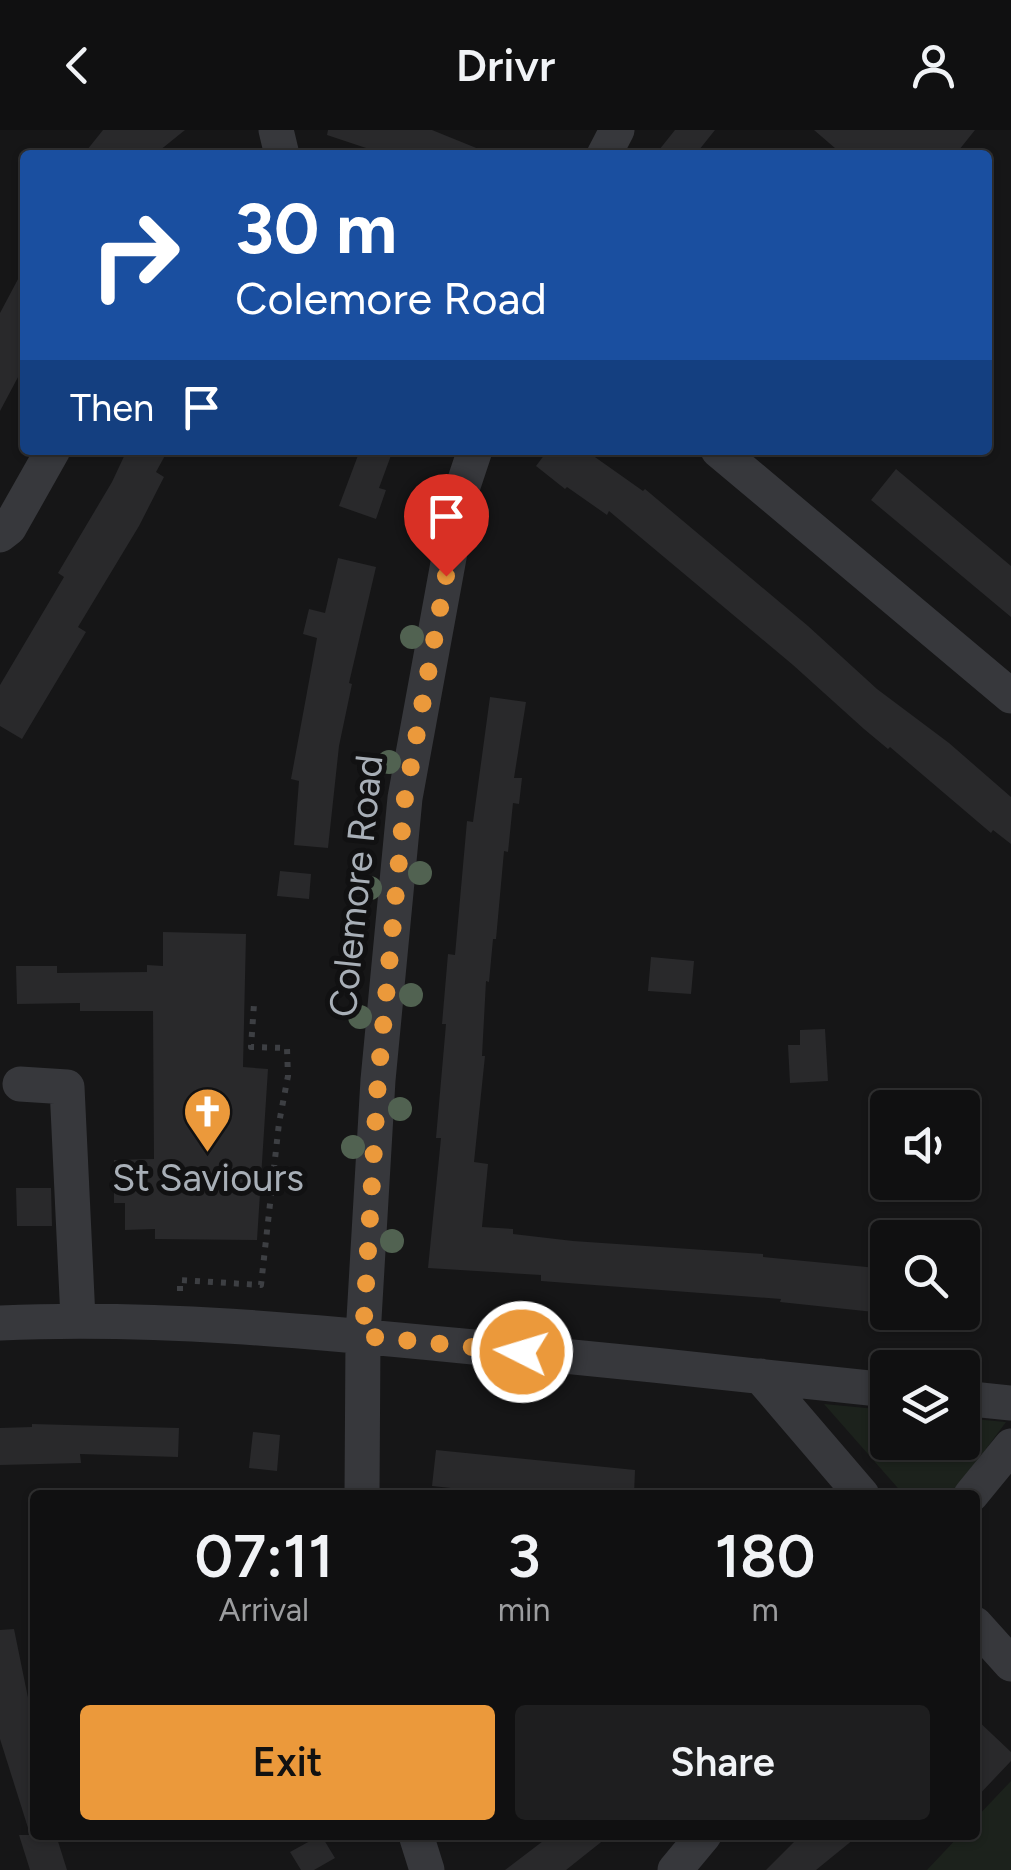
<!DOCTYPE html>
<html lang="en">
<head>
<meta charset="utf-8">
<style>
  :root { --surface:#101011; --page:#1e1e1f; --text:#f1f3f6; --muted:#9c9d9f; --line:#303031; --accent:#eb993b }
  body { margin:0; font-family:Figtree,sans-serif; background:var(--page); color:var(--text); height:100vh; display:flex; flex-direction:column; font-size:38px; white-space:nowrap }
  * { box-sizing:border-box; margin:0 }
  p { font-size:32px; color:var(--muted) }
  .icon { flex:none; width:55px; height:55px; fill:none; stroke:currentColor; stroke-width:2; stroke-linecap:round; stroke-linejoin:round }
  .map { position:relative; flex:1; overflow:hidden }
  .sheet { position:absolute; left:30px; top:1360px; width:950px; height:350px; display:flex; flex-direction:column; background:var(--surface); border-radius:10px; box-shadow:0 2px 8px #0004,0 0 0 2px var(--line) }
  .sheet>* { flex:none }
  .hud { position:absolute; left:20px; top:20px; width:972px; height:305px; border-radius:10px; box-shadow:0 2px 8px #0004,0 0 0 2px var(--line); background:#1a4fa0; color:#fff; overflow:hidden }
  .buttons { position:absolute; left:870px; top:960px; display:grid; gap:20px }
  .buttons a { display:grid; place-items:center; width:110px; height:110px; border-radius:10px; background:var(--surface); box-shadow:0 2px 8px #0004,0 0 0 2px var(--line); font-size:50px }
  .pin { position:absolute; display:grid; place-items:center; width:85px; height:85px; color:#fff; margin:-102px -42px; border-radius:50% 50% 50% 0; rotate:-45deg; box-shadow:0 0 10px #0007 }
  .pin .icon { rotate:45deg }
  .me { position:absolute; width:110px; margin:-55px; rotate:275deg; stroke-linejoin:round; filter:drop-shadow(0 0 8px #0008) }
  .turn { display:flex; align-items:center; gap:35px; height:210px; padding:0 50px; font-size:45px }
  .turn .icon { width:130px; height:130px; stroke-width:2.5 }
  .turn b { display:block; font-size:70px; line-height:85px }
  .then { display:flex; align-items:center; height:95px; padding:0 50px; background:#0003; gap:20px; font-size:38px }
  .eta { display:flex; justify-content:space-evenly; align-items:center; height:170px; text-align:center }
  .eta b { font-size:60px; font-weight:600; line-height:70px }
  .button { display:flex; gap:20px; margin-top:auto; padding:20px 50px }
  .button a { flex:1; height:115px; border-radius:10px; background:var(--accent); color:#111; font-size:40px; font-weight:600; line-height:115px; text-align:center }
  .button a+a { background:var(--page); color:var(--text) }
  header { display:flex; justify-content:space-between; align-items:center; height:130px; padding:0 50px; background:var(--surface); font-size:45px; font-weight:600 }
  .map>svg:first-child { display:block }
  .green { fill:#1c221c }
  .building { fill:#29292b }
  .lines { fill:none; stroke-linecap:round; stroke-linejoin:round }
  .path { stroke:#3d3f43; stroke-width:6; stroke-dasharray:5 8; stroke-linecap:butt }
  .street { stroke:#37383c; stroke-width:35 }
  .tree { fill:#516251 }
  .route { stroke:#eb993b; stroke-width:18; stroke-dasharray:0 32.4 }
  .labels { text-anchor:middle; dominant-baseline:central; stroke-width:10; stroke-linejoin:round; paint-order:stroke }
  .street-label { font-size:38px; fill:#a8afb7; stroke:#111112 }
  .poi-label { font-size:38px; fill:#a8afb7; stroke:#111112 }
</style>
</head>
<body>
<header><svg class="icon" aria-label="back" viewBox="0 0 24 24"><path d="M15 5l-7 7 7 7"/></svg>Drivr<svg class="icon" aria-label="person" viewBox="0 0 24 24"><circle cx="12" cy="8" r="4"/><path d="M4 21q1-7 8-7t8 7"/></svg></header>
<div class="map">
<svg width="1011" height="1740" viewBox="0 0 1011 1740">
  <rect width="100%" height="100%" fill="#161617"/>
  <path class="green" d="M824,1274L887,1280L888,1312H962L963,1288L1006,1292L952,1365H904Z
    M1011,1651V1740H927L960,1705H975V1689Z"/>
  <path class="building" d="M103,0H185L154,25H83Z
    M328,0H432L491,24L387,25L327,5Z
    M675,0H715L695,25H655Z
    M814,0H975L955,25H843Z
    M25,136V234L0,281V183Z
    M127,320H168L156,342L164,347L139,396L78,497L86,502L22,609L0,596V555L64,447L58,443L112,352Z
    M360,320H393L379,358L386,360L376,389L339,376Z
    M548,320H585L643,361L645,359L808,496L877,559L949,613L1011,667V714L993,700L991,703L890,617L888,619L864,599L793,535L609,381L607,385L567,357L565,359L536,336Z
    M896,339L1011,436V487L871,370Z
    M338,428L376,437L349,553L352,554L339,616L328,718L294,715L299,651L291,649L317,508L303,504L309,479L325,483Z
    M490,567L526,572L514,648H522L519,674L513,673L508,722L504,721L496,809H493L489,852L486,851L482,926H485L474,1032L488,1034L482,1097L513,1099V1104L573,1111L763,1124V1127L877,1138L874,1182L780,1172L781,1169L541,1151V1145L428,1138L441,1008H436L446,894H442L448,824L455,825L467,691L473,692Z
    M280,741L311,744L309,769L277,766Z
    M163,802L246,804L243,937L268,939L257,1110L155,1109V1099L125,1100V1073H114V1030L154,1029L153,881H80V873L17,874L16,836H57V843L147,842V835L163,836Z
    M651,827L694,831L691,864L648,861Z
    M825,899L828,951L790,953L788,915H800V900Z
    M16,1058H51L52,1096H17Z
    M32,1294L179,1298L178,1327L80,1324L81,1333L0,1335V1298L32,1297Z
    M253,1302L280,1305L277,1341L249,1338Z
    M436,1320L635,1340L634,1365H517L432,1356Z
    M14,1499L35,1602V1700L29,1701L0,1609V1500Z
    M975,1588L1011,1622V1631L975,1669Z
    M19,1705H56L67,1740H30Z
    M321,1705L335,1728L314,1740H301L290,1722Z
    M551,1705H610L566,1740H505Z
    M801,1705H859L816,1740H766Z"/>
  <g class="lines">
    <path class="path" d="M180,1161V1150L261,1155L279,993L288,946L287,918L251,917L254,874"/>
    <path class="street" d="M276,0L282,25
      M604,25L617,0
      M718,320L1011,566
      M0,405L9,398L53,320
      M20,954L67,957L78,1189
      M0,1193C155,1186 309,1201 463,1216C605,1230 746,1244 888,1260
      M760,1246L862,1365
      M962,1268L1011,1273
      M362,1365L363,1206L378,950L405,668L461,362L475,320
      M971,1365L1011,1316
      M975,1494L1011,1534
      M416,1705L427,1740
      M675,1740L704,1705"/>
  </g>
  <g class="tree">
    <circle cx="477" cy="382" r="12"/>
    <circle cx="412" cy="507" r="12"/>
    <circle cx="389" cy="632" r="12"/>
    <circle cx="420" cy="743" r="12"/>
    <circle cx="370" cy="758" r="12"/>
    <circle cx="411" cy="865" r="12"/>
    <circle cx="360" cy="887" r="12"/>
    <circle cx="400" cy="979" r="12"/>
    <circle cx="353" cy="1017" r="12"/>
    <circle cx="392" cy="1111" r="12"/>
  </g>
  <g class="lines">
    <path class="route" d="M446,446L405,668L378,950L363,1206L522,1222"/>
  </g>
  <defs>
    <symbol id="church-pin" viewBox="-11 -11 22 30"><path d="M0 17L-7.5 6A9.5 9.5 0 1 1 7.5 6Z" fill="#eb993b" stroke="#111112"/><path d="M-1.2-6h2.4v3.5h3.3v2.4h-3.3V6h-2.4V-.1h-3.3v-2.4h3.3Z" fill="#fff"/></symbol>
  </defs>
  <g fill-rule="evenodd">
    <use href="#church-pin" x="180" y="954" width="55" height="75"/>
  </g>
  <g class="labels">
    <g class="street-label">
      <text transform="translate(356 756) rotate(-84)">Colemore Road</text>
    </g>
    <g class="poi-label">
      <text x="208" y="1048">St Saviours</text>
    </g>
  </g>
</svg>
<div class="buttons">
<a><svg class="icon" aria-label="sound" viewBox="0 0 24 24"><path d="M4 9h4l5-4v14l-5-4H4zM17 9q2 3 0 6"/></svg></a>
<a><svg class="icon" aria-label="search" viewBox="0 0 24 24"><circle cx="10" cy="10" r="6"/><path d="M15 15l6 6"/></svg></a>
<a><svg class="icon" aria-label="layers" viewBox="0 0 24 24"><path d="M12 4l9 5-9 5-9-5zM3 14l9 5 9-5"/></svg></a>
</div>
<div class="pin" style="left:446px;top:446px;background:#d93025"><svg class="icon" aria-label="arrive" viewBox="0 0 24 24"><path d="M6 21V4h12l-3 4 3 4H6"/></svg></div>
<svg class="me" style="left:522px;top:1222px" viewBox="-20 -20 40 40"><circle r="17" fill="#eb993b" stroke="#fff" stroke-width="3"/><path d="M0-11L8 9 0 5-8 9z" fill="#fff"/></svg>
<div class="hud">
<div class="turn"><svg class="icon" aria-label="right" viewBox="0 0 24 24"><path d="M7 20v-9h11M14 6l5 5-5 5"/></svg><div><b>30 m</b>Colemore Road</div></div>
<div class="then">Then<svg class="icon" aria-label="arrive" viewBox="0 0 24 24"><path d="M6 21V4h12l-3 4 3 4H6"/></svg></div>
</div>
<section class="sheet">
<div class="eta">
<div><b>07:11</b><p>Arrival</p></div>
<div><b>3</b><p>min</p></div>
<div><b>180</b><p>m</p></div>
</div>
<div class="button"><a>Exit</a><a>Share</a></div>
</section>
</div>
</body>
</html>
